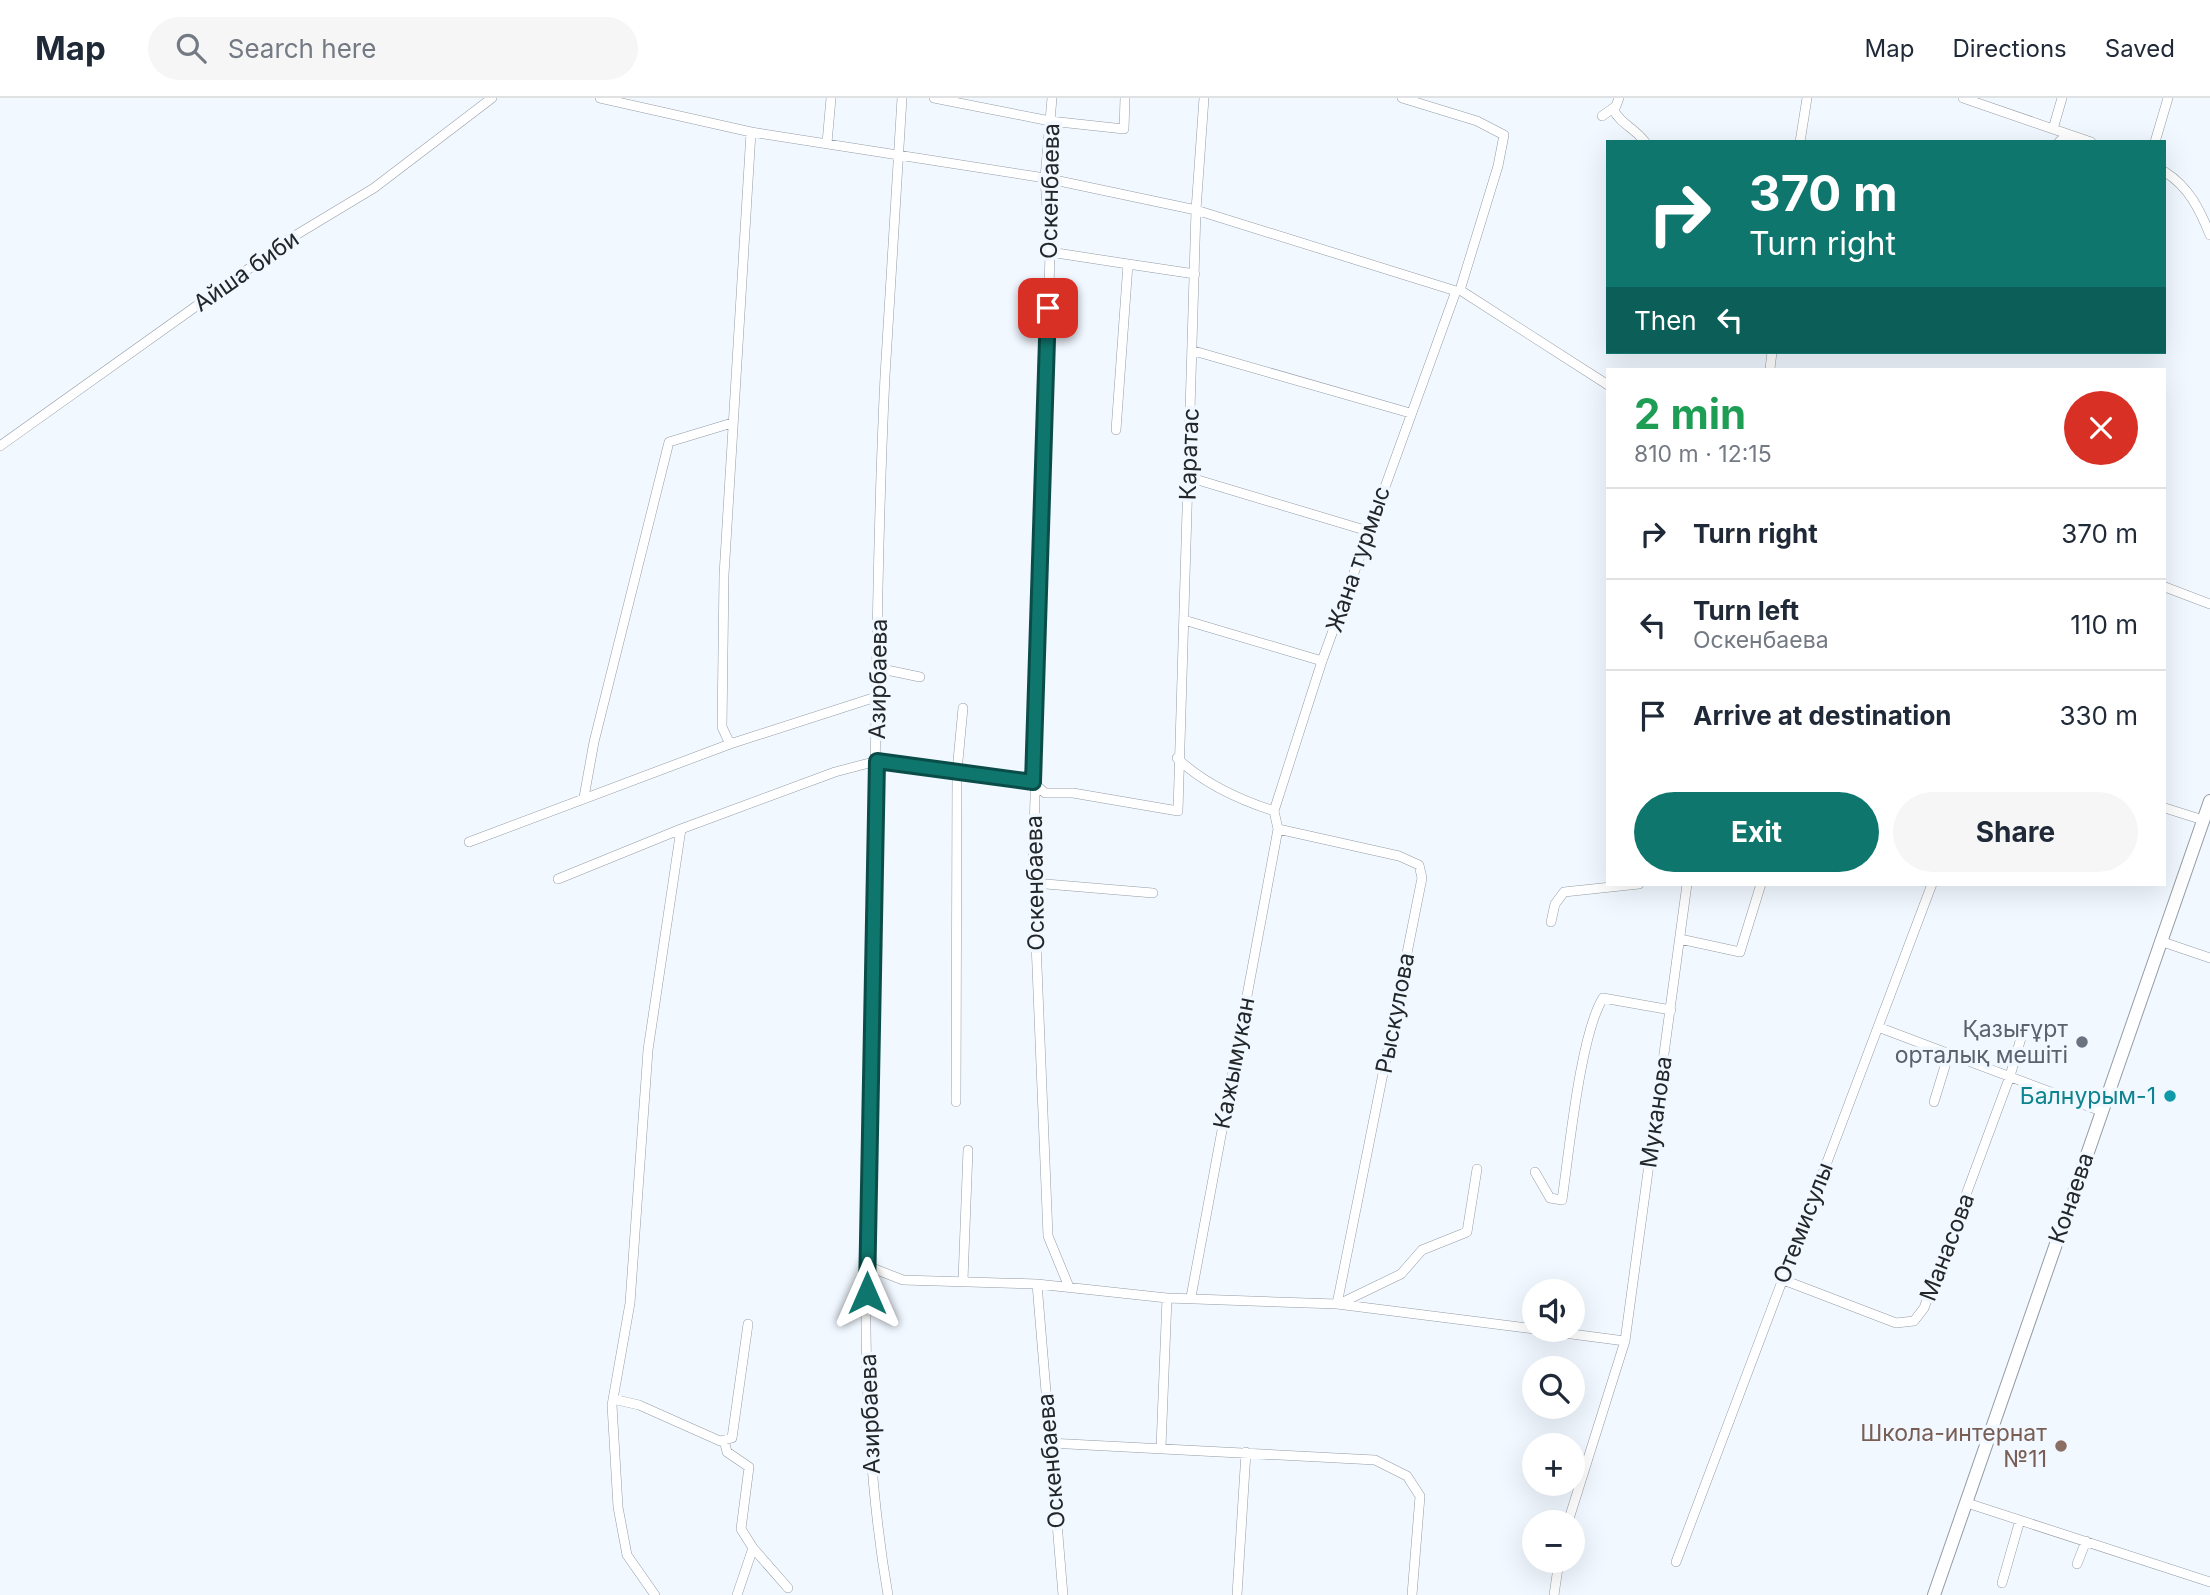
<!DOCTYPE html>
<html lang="en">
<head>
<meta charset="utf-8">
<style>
  :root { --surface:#fff; --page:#f6f6f7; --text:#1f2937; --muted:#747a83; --line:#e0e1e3; --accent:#0f766e }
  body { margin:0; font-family:Inter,sans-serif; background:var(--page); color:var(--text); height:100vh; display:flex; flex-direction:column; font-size:26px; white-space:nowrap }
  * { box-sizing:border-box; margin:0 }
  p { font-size:23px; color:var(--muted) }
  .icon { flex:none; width:38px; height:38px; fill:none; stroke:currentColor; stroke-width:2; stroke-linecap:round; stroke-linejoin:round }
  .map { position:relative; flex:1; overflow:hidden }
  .side { position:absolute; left:1606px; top:270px; width:560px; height:518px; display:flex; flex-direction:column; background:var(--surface); border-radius:0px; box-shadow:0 7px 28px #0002 }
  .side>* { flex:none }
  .guide { position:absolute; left:1606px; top:42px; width:560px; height:214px; border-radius:0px; box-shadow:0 7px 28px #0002; background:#0f766e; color:#fff; overflow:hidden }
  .buttons { position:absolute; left:1522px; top:1181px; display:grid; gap:14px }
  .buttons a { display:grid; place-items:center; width:63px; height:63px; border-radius:50%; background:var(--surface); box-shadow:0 7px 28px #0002; font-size:35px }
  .pin { position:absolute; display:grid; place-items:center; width:60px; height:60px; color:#fff; margin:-30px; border-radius:14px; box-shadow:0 4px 10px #0006 }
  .me { position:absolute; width:77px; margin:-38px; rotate:0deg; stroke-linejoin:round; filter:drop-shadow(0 0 5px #0008) }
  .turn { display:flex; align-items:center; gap:24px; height:147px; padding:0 28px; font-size:32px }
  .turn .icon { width:91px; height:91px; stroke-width:2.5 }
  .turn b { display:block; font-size:49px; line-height:60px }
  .then { display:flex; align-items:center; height:66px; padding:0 28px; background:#0003; gap:14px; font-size:26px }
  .round { display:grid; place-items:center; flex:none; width:74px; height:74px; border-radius:37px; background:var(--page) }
  .headline { display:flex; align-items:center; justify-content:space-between; height:119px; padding:0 28px }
  h1 { font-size:42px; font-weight:700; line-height:52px; color:#1e9e55 }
  .cta { display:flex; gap:14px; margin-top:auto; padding:14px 28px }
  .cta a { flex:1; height:80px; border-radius:42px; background:var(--accent); color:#fff; font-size:28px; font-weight:700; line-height:80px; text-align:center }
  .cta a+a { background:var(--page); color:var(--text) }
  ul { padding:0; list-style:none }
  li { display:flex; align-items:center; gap:21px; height:91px; padding:0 28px; border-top:2px solid var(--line) }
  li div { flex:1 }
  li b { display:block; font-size:26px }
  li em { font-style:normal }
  header { display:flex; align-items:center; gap:42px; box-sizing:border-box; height:98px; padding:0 35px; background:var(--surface); border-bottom:2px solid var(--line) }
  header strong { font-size:33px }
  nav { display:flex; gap:38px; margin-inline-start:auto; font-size:24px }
  .search { width:490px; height:63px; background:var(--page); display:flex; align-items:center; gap:18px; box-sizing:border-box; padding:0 24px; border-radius:38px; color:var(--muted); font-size:26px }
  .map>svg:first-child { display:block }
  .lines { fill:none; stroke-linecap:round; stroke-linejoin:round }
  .minor-casing { stroke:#959ca5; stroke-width:10 }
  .secondary-casing { stroke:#959ca5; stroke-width:14 }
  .minor { stroke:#fff; stroke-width:9 }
  .secondary { stroke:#fff; stroke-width:12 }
  .route-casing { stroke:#0a4d48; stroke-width:18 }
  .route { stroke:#0f766e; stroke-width:12 }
  .worship-dot { fill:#6b7280; stroke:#f1f8ff; stroke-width:2.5 }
  .culture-dot { fill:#0f9aa8; stroke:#f1f8ff; stroke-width:2.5 }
  .education-dot { fill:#8d6e63; stroke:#f1f8ff; stroke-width:2.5 }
  .labels { text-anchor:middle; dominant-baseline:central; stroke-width:7; stroke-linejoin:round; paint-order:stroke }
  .street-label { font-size:23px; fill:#24272a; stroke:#f1f8ff }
  .worship-label { font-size:23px; fill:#5b616d; stroke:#f1f8ff; text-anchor:end }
  .culture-label { font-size:23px; fill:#0d838f; stroke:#f1f8ff; text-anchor:end }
  .education-label { font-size:23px; fill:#785e54; stroke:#f1f8ff; text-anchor:end }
</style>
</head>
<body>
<header>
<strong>Map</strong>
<div class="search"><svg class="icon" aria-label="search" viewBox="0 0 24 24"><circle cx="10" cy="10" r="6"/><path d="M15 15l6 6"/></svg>Search here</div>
<nav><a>Map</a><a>Directions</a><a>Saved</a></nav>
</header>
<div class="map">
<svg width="2210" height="1497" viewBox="0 0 2210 1497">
  <rect width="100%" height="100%" fill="#f1f8ff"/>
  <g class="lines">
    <defs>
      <path id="minor" d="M600,0L751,34L1045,80L1196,112L1456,193L1460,192L1608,287
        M934,0L1050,23L1124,31L1125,0
        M1052,0L1045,80L1050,154L1033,771L1048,1138L1069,1189
        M1402,0L1477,23L1504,37L1498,68L1460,192
        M1963,0L2091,44
        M1613,11C1621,27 1634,29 1645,44
        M1602,18L1616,8L1619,0
        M2053,31L2062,0
        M1800,44L1807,0
        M2059,44L2068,36
        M2155,44L2168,0
        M827,45L831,0
        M2165,74C2189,89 2200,112 2210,137
        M1050,154L1128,166
        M1194,253L1410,315
        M1770,271L1772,254
        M1116,332L1128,166L1195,176
        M0,348L296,137L374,90L492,0
        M1188,379L1368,433
        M2165,489L2210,506
        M1184,522L1322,563
        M877,570L920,579
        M730,646L722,629L724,477L751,34
        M1177,660C1203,685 1240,702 1274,713
        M584,699L594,644L669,344L732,325
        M2165,710L2203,722
        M1278,731L1399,758L1419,767L1422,780L1337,1206
        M469,744L730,646L876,599
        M558,781L681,731L835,674L877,663L1033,684L1045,695H1073L1178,713L1196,112L1204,0
        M1034,785L1153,795
        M1551,824L1555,806L1564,794L1639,786
        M1680,841L1740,854L1761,786
        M2160,843L2210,860
        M1878,929L2101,1013
        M956,1004L957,673L963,610
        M1934,1004L1949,955
        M1535,1074L1550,1100L1562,1102C1569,1055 1580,937 1603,900L1671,912
        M867,1168L903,1182L1037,1186L1167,1200L1337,1206L1535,1231
        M1781,1181L1896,1225L1914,1223L1924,1210L2010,978L2021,940
        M963,1182L968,1052
        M1037,1186L1063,1497
        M1191,1199L1278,731L1274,713L1322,563L1456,193
        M1339,1206L1401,1176L1422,1152L1467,1134L1477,1071
        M1541,1232L1625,1243
        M613,1301L639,1307L720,1343L732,1340L748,1226
        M724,1342L727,1354L749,1369L741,1431L753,1450L737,1497
        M1049,1345L1375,1362L1407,1378L1420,1398L1412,1497
        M1161,1349L1167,1200
        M1967,1405L2210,1484
        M1568,1424L1625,1243L1687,786
        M753,1450L788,1490
        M1676,1464L1932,786
        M2077,1466L2086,1443
        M2002,1485L2020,1422
        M655,1497L627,1457L618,1409L612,1307L630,1205L648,952L681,731
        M888,1497C854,1302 868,1101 872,903C876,695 875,486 885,278C890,185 897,93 902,0
        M1237,1497L1246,1354
        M1554,1497L1559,1463"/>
      <path id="secondary" d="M1934,1497L2210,703"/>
    </defs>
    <use href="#minor" class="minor-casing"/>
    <use href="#secondary" class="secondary-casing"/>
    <use href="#minor" class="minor"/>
    <use href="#secondary" class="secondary"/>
  </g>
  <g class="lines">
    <defs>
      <path id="route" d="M867,1195L877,663L1033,684L1048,210"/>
    </defs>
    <use href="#route" class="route-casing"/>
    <use href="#route" class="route"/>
  </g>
  <circle class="worship-dot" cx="2082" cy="944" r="7"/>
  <circle class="culture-dot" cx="2170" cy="998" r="7"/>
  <circle class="education-dot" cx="2061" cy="1348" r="7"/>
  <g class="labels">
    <g class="street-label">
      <text transform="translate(1050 93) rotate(-89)">Оскенбаева</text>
      <text transform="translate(246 173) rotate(-35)">Айша биби</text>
      <text transform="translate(1189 356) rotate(-88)">Каратас</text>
      <text transform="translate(1358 461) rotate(-71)">Жана турмыс</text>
      <text transform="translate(878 581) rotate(-89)">Азирбаева</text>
      <text transform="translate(1035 785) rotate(-91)">Оскенбаева</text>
      <text transform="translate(1395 915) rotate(-79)">Рыскулова</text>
      <text transform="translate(1234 965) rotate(-79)">Кажымукан</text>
      <text transform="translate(1656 1014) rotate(-82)">Муканова</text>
      <text transform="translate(2071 1100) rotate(-71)">Конаева</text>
      <text transform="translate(1803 1125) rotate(-69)">Отемисулы</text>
      <text transform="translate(1947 1149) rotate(-69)">Манасова</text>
      <text transform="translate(870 1316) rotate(-92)">Азирбаева</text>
      <text transform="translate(1051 1363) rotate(-95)">Оскенбаева</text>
    </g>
    <g class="worship-label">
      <text x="2068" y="931">Қазығұрт<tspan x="2068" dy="26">орталық мешіті</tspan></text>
    </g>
    <g class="culture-label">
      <text x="2156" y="998">Балнурым-1</text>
    </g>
    <g class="education-label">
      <text x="2047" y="1335">Школа-интернат<tspan x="2047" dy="26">№11</tspan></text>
    </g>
  </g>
</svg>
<div class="buttons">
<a><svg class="icon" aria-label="sound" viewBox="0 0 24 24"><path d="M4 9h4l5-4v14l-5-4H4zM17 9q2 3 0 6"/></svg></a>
<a><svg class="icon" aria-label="search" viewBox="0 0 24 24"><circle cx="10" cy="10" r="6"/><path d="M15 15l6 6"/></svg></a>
<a>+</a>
<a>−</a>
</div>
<div class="pin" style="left:1048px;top:210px;background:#d93025"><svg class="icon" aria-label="arrive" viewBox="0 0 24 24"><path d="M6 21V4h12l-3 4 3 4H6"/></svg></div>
<svg class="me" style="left:867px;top:1195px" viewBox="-20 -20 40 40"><path d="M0-17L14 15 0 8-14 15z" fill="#0f766e" stroke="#fff" stroke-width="4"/></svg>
<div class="guide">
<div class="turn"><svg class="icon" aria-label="right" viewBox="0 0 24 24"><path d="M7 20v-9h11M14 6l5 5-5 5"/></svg><div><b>370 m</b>Turn right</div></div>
<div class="then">Then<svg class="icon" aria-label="left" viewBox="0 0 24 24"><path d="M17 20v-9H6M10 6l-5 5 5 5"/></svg></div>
</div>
<section class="side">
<div class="headline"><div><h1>2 min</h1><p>810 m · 12:15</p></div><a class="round" style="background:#d93025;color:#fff"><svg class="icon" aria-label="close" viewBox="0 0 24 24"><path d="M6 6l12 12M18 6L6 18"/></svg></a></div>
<ul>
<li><svg class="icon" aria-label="right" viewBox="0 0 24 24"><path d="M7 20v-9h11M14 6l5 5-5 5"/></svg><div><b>Turn right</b></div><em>370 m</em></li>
<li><svg class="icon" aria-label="left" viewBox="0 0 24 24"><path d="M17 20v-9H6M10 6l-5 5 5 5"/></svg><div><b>Turn left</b><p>Оскенбаева</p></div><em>110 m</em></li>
<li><svg class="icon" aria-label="arrive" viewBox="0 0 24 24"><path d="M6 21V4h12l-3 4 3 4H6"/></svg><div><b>Arrive at destination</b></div><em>330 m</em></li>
</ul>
<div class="cta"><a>Exit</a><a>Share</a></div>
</section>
</div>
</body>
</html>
